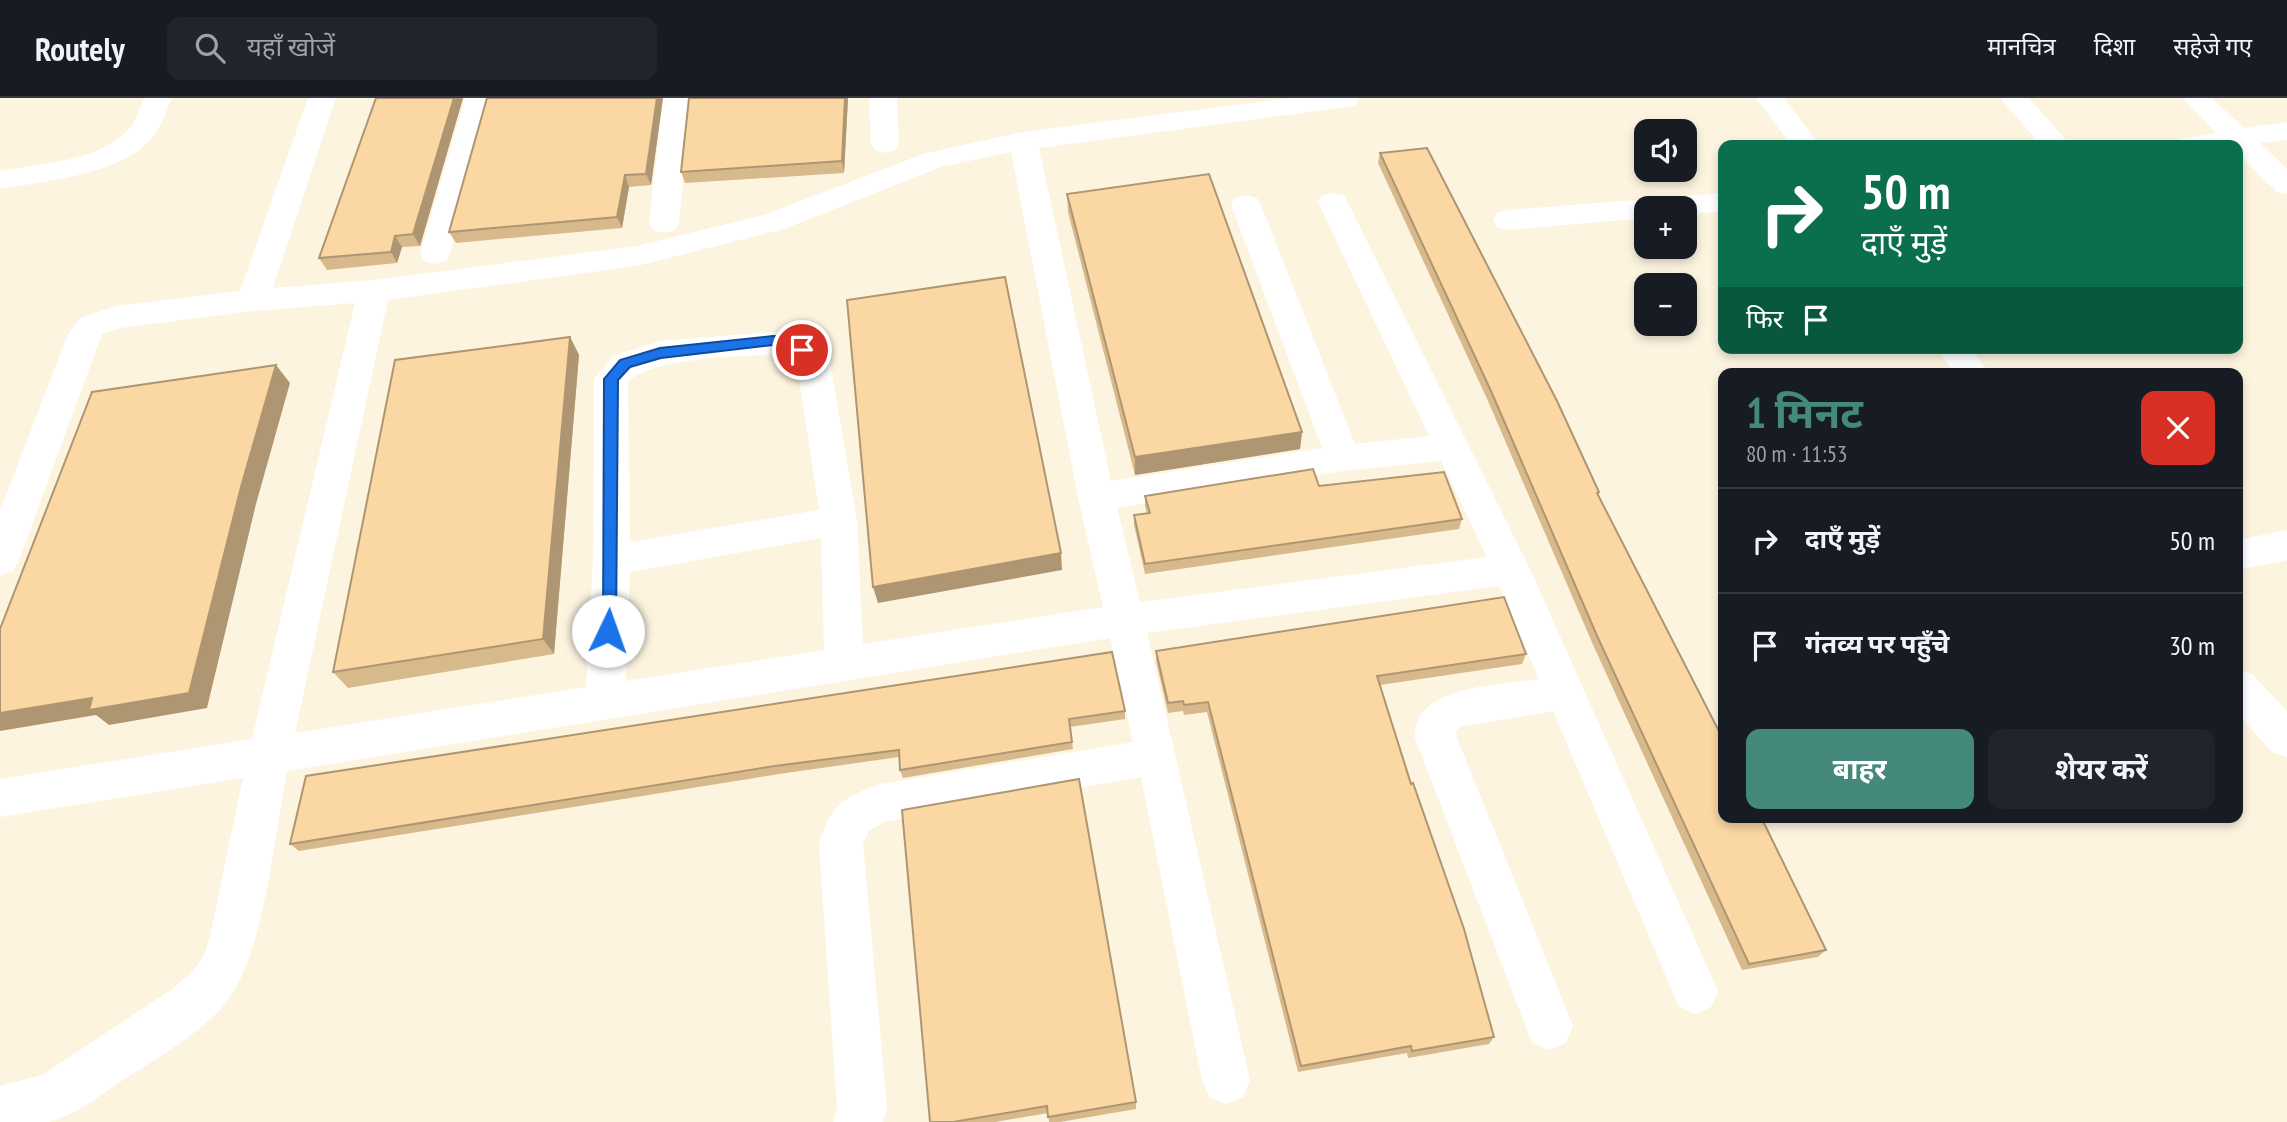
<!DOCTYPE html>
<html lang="hi">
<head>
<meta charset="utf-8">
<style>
  :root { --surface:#171b24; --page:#20242c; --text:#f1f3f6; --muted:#9ea1a6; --line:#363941; --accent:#45897d }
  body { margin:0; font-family:"PT Sans Narrow","Noto Sans Devanagari",sans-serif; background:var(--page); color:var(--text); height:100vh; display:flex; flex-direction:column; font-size:26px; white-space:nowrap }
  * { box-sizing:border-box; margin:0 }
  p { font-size:23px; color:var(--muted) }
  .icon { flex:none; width:38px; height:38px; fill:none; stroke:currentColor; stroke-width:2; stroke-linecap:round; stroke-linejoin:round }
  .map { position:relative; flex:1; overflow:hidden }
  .details { position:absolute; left:1718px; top:270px; width:525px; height:455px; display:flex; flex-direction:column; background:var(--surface); border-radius:14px; box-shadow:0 4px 10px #0003 }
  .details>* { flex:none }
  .hud { position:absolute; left:1718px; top:42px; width:525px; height:214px; border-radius:14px; box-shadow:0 4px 10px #0003; background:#0b6e4f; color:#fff; overflow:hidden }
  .controls { position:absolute; left:1634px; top:21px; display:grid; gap:14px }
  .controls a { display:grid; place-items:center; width:63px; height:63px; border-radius:14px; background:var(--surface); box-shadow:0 4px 10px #0003; font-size:35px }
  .pin { position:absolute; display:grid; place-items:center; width:60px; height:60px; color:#fff; margin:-30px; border:4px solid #fff; border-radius:50%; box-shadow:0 2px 7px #0007 }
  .me { position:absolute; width:77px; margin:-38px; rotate:3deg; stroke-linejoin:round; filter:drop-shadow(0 0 5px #0008) }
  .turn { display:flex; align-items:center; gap:24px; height:147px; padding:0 28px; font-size:32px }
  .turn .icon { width:91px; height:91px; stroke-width:2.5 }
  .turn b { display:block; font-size:49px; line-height:60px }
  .then { display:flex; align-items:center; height:66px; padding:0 28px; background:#0003; gap:14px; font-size:26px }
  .round { display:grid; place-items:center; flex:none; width:74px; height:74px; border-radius:14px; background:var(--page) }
  .overview { display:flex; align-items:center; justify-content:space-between; height:119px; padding:0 28px }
  h1 { font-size:42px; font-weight:700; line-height:52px; color:var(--accent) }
  .primary-button { display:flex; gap:14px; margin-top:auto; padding:14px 28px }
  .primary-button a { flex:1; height:80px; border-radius:14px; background:var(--accent); color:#fff; font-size:28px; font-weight:700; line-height:80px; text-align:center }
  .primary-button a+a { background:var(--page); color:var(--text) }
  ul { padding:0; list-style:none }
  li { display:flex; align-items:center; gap:21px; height:105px; padding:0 28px; border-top:2px solid var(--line) }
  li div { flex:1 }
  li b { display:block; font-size:26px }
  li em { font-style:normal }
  header { display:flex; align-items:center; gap:42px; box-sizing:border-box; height:98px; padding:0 35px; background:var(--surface); border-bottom:2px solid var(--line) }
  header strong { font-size:33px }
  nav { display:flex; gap:38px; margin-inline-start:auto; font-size:24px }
  .search { width:490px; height:63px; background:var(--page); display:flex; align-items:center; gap:18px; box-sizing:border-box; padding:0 24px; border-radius:14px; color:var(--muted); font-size:26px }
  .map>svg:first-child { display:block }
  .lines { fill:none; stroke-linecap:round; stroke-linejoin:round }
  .minor { fill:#fff; fill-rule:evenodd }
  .wall { fill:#d7b98c }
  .shaded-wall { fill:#af9672 }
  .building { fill:#fad7a3; stroke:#af9672; stroke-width:2 }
  .route { fill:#1a73e8; stroke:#114b97; stroke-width:2 }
</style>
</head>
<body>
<header>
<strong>Routely</strong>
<div class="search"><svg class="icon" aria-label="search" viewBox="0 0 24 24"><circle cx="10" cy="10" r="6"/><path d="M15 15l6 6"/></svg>यहाँ खोजें</div>
<nav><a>मानचित्र</a><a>दिशा</a><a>सहेजे गए</a></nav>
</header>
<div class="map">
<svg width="2287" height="1024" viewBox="0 0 2287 1024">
  <rect width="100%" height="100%" fill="#fdf4e0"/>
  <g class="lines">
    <path class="minor" d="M144,0H172C166,13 162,28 153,39C122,77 45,83 0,91V73C41,65 100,64 130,30C137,22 140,10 144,0Z
      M308,0H336L273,190L374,182L637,148L764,117L923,56L1023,34L1289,0H1359L1356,7L1346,9L1039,50L1111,383L1322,350L1231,107L1235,100L1246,97L1257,100L1261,107L1355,346L1429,338L1318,104L1322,97L1333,95L1344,97L1530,471L1718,893L1711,909L1695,916L1679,909L1553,613L1460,629L1456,633L1457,640L1573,928L1566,945L1549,952L1532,945L1415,640C1412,587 1501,587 1539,581L1499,488L1147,535L1250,982L1243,999L1226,1006L1209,999L1202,982L1141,679L884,724L869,733L863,746L887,1011L883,1024H833L837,1011L819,746C830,707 844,699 880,686L1133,644L1110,540L287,673C275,734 264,855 228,902C204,933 163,956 131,977C106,992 77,1018 48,1024C33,1024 15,1024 0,1024V988L42,977L171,892L194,872L205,855L210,838L243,680L0,719V681L252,641L355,205L253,213L120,230L102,236L19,462L13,473L0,477V413L67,238L80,220L116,208L240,193ZM1011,54L1078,399L1103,509L863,546L857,423L830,264C821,250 810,236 794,232L660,243L613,258L594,281L593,462L586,589L295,635L388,202L637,168L784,131L941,69ZM786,255L797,267L819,412L630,444L628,284C652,258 749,259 786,255ZM1441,363L1487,459L1140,504L1117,410L1343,373ZM821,440L824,552L626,583L630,474Z
      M465,0H493L450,156L446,163L435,166L424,163L420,156Z
      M663,0H691L679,125L675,132L664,135L653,132L649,125Z
      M869,0H897L899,46L895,52L885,55L875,52L871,46Z
      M1756,0H1784L1819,47H1791Z
      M2000,0H2029L2070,47H2041Z
      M2182,0H2212L2244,30L2287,24V42L2260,45L2287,71V96L2277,94L2238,56V47H2175L2179,41L2216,35Z
      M1724,95V113L1685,117V110H1647V120L1508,132L1497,129L1493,122L1497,115L1508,112Z
      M1937,250H1971L1989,275H1954Z
      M2287,432V462L2238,472V442Z
      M2238,571L2252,576L2287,613V659L2272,654L2238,616Z"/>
  </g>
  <path class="wall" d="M376,0H463L420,148L402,149L397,165L327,172L319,160Z
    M663,0L651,87L629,89L622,130L456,145L449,134Z
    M848,0L844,75L685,85L681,74Z
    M1380,55L1599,394L1598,397L1826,852L1818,859L1742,872L1594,549L1488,303L1378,65Z
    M1067,96L1302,334L1300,351L1135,377L1068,114Z
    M570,239L579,257L554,556L348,590L333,574Z
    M1319,388L1462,421L1459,431L1145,476L1134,427V417L1147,415L1145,408V398Z
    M1156,553L1526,556L1522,566L1380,587L1411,686L1494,939L1489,946L1408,960L1407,955L1298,974L1207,614L1184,617L1183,613L1168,615L1156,563Z
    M1125,613V621L1070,629L1073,651L903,680L900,672L899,659L779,676L299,753L290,746Z
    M902,712L1136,1004V1011L1060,1024H1049L1048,1015L995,1024H930Z"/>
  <path class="shaded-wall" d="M454,0H463L420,148L413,136Z
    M657,0H663L651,87L646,76Z
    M845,0H848L844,75L842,63Z
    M625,77L629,89L622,130L617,119Z
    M395,138L402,149L397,165L391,154Z
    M570,239L579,257L554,556L543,541Z
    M276,267L290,285L256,406L207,610L109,627L96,617L0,633V615L241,389Z
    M1302,334L1300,351L1135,377V359Z
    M1061,455L1062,472L878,505L873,489Z"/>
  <path class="building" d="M376,0H454L413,136L395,138L391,154L319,160Z
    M487,0H657L646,76L625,77L617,119L449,134Z
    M689,0H845L842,63L681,74Z
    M1427,50L1557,303L1599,394L1597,395L1724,643V719H1761L1826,852L1749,866L1598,540L1491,293L1380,55Z
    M1209,76L1302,334L1135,359L1067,96Z
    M1005,179L1061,455L873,489L847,202Z
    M570,239L543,541L333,574L395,262Z
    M276,267L241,389L189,595L89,612L92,600L0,615V531L92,294Z
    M1313,371L1319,388L1444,374L1462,421L1145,466L1134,417L1150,415L1145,398Z
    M1504,499L1526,556L1377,578L1411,686L1413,685L1464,831L1494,939L1412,953L1411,948L1301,968L1208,604L1184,607L1183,603L1168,605L1156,553Z
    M1112,554L1125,613L1069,621L1072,644L900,672L899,652L775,668L290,746L306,678Z
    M1079,681L1136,1004L1048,1019L1047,1008L953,1024H930L902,712Z"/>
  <path class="route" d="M773,238L799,239L809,252L802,257L790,247H773L661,260L630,269L618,282L616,533L608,540L603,538L604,281L620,262L660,250Z"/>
</svg>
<div class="controls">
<a><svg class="icon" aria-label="sound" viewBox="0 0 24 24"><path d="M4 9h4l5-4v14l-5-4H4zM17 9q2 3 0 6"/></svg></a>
<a>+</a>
<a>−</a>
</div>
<div class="pin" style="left:802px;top:252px;background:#d93025"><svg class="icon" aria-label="arrive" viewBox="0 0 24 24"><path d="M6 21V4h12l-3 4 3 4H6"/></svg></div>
<svg class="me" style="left:608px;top:533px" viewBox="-20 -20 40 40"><circle r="19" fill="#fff"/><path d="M0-13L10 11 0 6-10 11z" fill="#1a73e8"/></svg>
<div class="hud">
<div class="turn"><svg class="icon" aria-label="right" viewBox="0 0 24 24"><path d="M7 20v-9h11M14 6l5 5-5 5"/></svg><div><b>50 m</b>दाएँ मुड़ें</div></div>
<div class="then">फिर<svg class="icon" aria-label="arrive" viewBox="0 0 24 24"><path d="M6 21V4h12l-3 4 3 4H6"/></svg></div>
</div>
<section class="details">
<div class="overview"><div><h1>1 मिनट</h1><p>80 m · 11:53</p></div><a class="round" style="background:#d93025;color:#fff"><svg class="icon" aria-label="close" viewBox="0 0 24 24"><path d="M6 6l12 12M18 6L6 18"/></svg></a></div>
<ul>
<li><svg class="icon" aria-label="right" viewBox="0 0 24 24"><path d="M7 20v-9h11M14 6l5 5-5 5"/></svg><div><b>दाएँ मुड़ें</b></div><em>50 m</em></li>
<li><svg class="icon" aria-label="arrive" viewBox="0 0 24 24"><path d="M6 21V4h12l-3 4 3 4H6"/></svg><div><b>गंतव्य पर पहुँचे</b></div><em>30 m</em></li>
</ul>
<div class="primary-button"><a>बाहर</a><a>शेयर करें</a></div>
</section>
</div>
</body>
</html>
